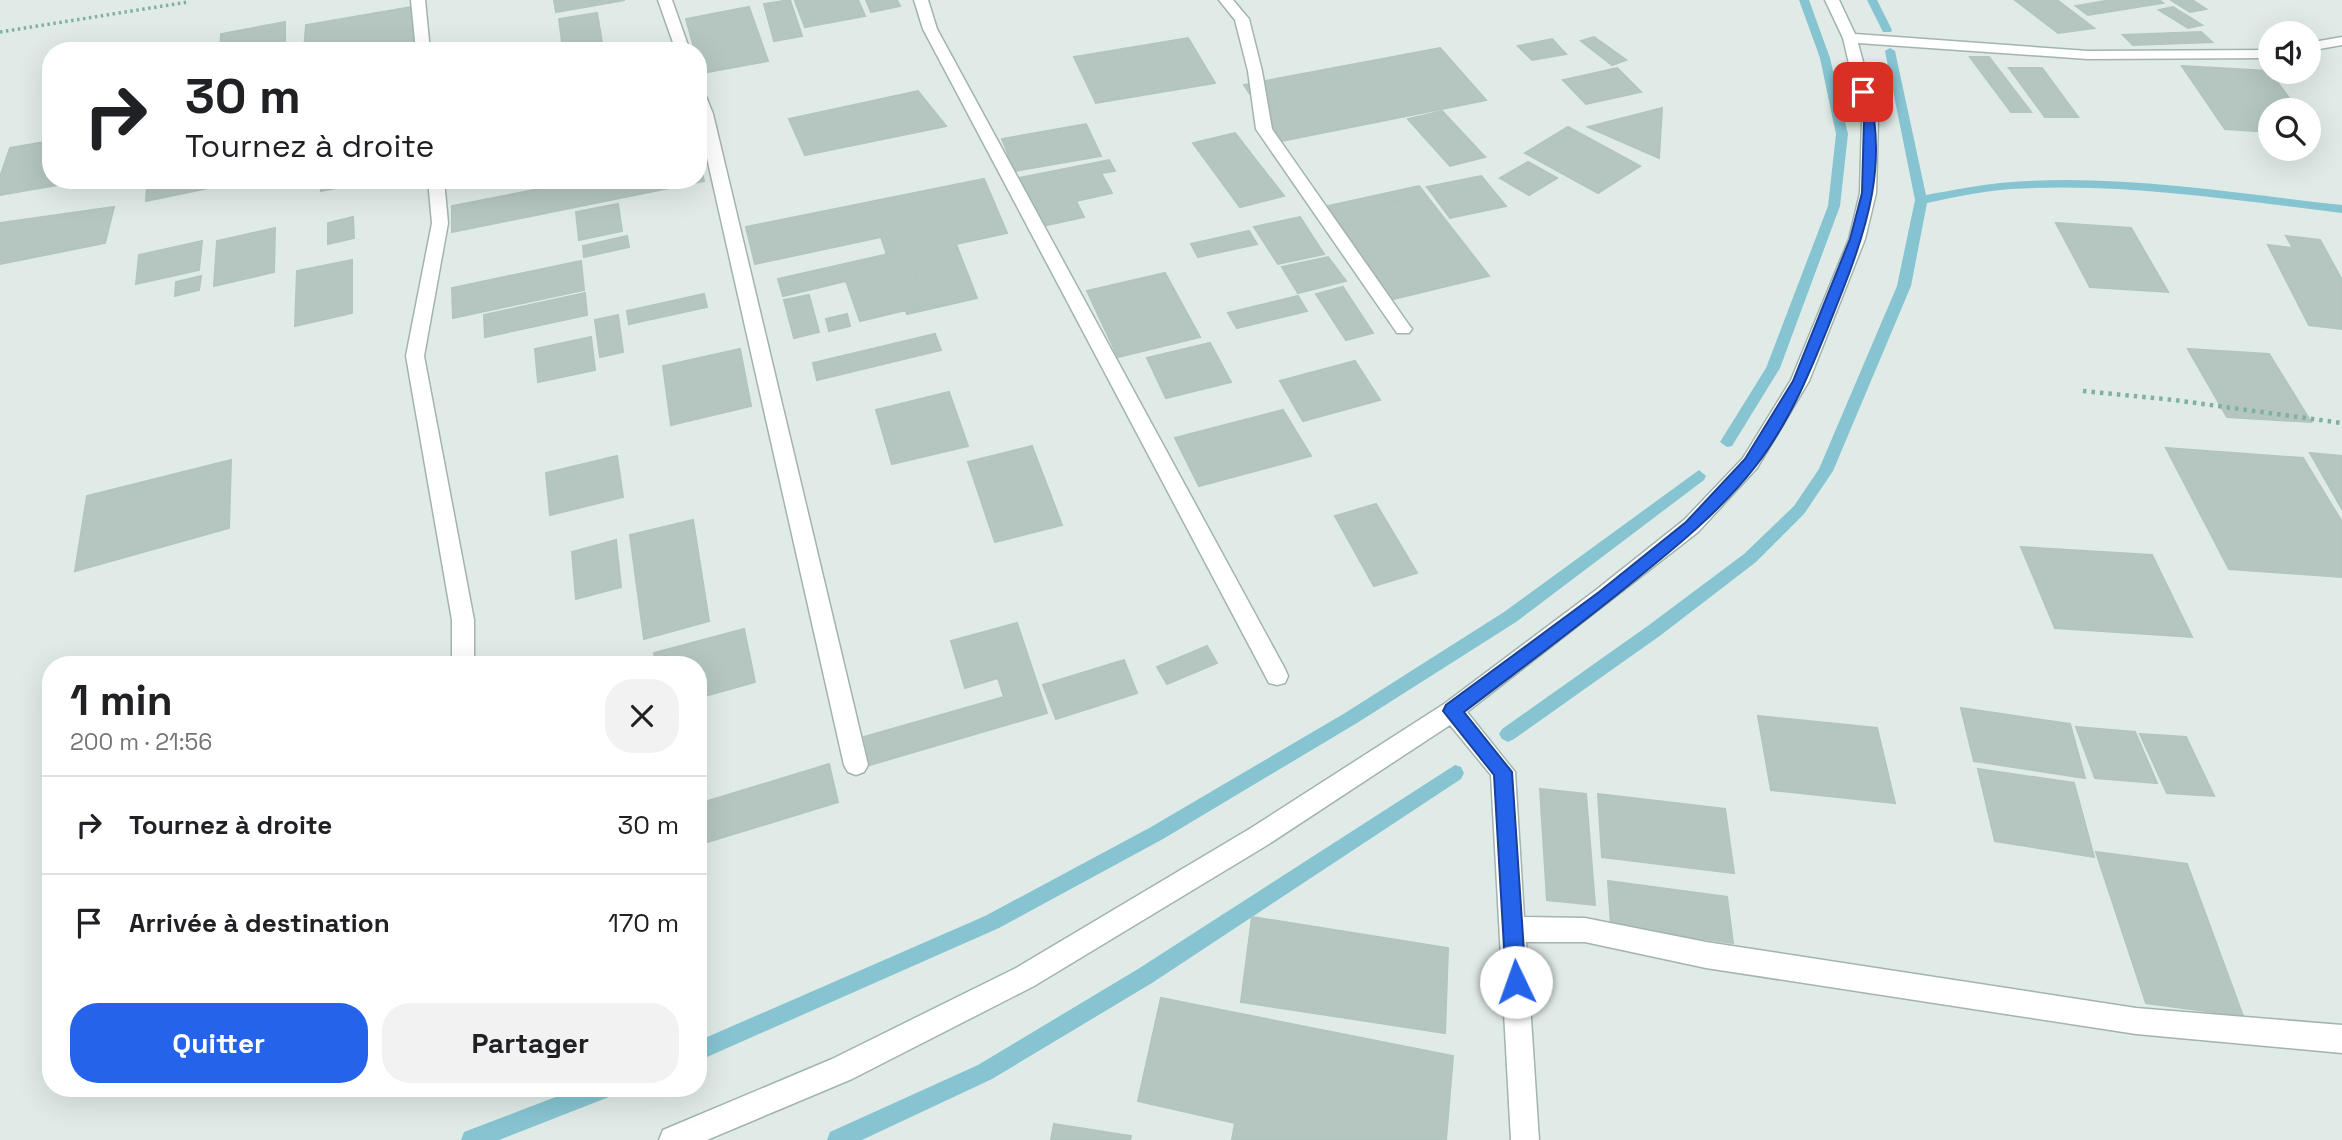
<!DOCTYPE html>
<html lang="fr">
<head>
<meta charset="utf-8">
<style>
  :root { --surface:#fff; --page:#f2f2f2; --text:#202124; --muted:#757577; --line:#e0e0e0; --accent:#2563eb }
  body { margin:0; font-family:"Space Grotesk",sans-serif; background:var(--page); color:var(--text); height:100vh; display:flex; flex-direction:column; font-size:26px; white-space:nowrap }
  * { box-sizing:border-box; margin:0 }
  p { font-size:23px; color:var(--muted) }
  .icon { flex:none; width:38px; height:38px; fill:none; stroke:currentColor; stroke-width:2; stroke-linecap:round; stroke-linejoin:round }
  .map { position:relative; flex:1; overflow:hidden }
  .details { position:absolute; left:42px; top:656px; width:665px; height:441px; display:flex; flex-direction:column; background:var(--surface); border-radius:28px; box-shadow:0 7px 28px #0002 }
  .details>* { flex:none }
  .top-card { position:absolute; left:42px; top:42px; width:665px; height:147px; border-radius:28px; box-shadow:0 7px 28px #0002; background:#fff; color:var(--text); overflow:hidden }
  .tools { position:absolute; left:2258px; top:21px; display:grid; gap:14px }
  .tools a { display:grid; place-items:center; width:63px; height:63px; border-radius:50%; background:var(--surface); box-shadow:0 7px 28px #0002; font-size:35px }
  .pin { position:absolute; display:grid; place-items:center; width:60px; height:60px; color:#fff; margin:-30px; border-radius:14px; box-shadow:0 4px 10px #0006 }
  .me { position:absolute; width:77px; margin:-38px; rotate:357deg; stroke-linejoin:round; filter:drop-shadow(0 0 5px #0008) }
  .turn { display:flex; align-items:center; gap:24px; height:147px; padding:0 28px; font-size:32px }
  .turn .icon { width:91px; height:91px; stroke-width:2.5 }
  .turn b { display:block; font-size:49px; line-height:60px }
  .round { display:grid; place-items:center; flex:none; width:74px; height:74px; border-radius:28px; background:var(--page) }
  .overview { display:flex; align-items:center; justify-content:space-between; height:119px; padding:0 28px }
  h1 { font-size:42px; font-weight:800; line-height:52px }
  .action { display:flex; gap:14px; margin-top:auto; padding:14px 28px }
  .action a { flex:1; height:80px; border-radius:28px; background:var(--accent); color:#fff; font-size:28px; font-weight:800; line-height:80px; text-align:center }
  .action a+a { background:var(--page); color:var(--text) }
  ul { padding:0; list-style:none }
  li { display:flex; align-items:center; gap:21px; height:98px; padding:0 28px; border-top:2px solid var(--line) }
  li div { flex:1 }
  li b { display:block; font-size:26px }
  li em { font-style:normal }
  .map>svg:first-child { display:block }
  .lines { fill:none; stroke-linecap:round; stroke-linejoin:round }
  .stream { fill:#87c4d2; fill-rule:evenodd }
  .building { fill:#b5c6c0; stroke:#b2c5be; stroke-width:2 }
  .minor-casing { stroke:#a3b3ae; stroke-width:3 }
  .path-far1 { stroke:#80b0a2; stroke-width:3.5; stroke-dasharray:2.5 3.5; stroke-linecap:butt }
  .path { stroke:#80b0a2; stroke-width:4.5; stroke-dasharray:3.5 5; stroke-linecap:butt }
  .minor { fill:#fff; fill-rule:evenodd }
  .route { fill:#2563eb; stroke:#184099; stroke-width:2 }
</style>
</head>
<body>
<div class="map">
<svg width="2342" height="1140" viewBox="0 0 2342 1140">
  <rect width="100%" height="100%" fill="#e0ebe7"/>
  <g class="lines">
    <path class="stream" d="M1799,0H1809L1830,58L1848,134L1840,206L1780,368L1732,446L1727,447L1720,442L1766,368L1828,206L1836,134L1820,58Z
      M1867,0H1877L1892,30L1891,32H1883Z
      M1890,48L1895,51L1926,195C1954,190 1982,184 2011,182C2121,174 2233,193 2342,205V213C2233,200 2121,182 2011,189C1983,191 1955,197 1927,203L1911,286L1833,471L1804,514L1756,562L1661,635L1514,739L1508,742L1502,739L1499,734L1502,729L1649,625L1744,554L1794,506L1819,469L1897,286L1915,200L1885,51Z
      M1699,470L1706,476L1704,480L1516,622L1357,723L1163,839L999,928L698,1061V1041L985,916L1151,827L1345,713L1504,612Z
      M1455,765L1461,767L1464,773L1461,779L1152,983L992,1079L862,1140H827L830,1132L978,1065L1138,969Z
      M579,1088H617L614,1095L499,1140H461L464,1132Z"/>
  </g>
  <path class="building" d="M554,0H625L556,12Z
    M790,0L802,36L774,41L764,4Z
    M803,0H858L865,16L805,27L795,1Z
    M866,0H897L900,6L871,12Z
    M2015,0H2057L2094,28L2058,33Z
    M2111,0H2159L2163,3L2088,15L2076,6Z
    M2171,0H2192L2206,9L2190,12Z
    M412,7L415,43L370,51H304L306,25Z
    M749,7L768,61L702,73L698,51H695L686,19Z
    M2173,7L2202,25L2188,28L2159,10Z
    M597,13L602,42L563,49L559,19Z
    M285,22V49L220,51L221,34Z
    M2201,32L2212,42L2133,45L2123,35Z
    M1594,37L1626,60L1612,65L1581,41Z
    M1188,38L1215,83L1096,103L1074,57Z
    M1552,39L1566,54L1532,60L1518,46Z
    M1440,48L1486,100L1282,141L1244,85Z
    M1970,57H1989L2031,112H2011Z
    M2182,66L2269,71L2298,110H2270V132L2225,129Z
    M1617,68L1641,92L1586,104L1563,80Z
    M2009,68H2042L2078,117H2045Z
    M918,91L946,126L805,155L789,119Z
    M1662,108L1659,158L1588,127Z
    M1442,111L1485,157L1450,166L1408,119Z
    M1086,124L1101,156L1015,171L1002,139Z
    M1568,127L1640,166L1598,193L1525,153Z
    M1235,133L1284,196L1240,207L1193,143Z
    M51,141V180H86L0,195V177L10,148Z
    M698,158L704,181L452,232V206L585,180H698Z
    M1109,160L1115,171L1101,173L1112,193L1076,201L1084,217L1042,226L1019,178Z
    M1528,162L1557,178L1529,195L1500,178Z
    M1481,176L1506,206L1450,218L1427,187Z
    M984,179L1007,233L956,244L977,298L907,314L881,237L755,264L746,227Z
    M174,180H233V183L146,201L147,186Z
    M322,180H376L321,191Z
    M1419,186L1489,276L1389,300L1324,207Z
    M1413,198L1467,270L1405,287L1346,211Z
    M618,204L622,231L579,240L576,212Z
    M114,207L105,243L0,264V223Z
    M353,217L354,238L328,244V223Z
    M1300,217L1324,254L1278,264L1254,227Z
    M2056,223L2131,228L2168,292L2090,287Z
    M275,228L274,272L214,286L217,241Z
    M1249,231L1257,244L1198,257L1191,244Z
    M627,236L629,247L584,257L583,246Z
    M2286,236L2320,240L2342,280V329L2309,325L2268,245L2293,248Z
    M202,241L199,270L136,284L139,255Z
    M906,250L927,305L860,321L846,281L783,296L778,279Z
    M1328,257L1346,281L1298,293L1282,267Z
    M352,260V313L295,326L297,271Z
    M581,261L584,290L453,318L452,288Z
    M1165,273L1200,337L1118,357L1087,291Z
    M201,276L199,290L175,296L176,282Z
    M1343,287L1373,333L1346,340L1316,294Z
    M585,293L587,315L485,337L484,315Z
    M704,294L707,307L629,324L627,311Z
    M809,295L819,332L794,338L784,300Z
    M1298,296L1307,311L1237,328L1228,313Z
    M847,314L850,326L829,331L826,319Z
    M618,315L623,352L600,357L595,320Z
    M935,334L941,350L817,380L813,363Z
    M591,337L595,370L538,382L535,349Z
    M1210,343L1231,382L1166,398L1147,358Z
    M740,349L751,406L671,425L663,366Z
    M2188,349L2269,354L2311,422L2227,417Z
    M1355,361L1380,400L1303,421L1280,381Z
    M949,392L968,446L892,464L876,410Z
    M1283,410L1311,456L1199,486L1175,438Z
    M1032,446L1062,525L995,542L968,462Z
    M2166,448L2303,458L2342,522V577L2229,569Z
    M2310,453L2342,456V509Z
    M617,456L623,497L550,515L546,473Z
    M231,460L229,528L75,571L87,496Z
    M1376,504L1417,573L1374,586L1335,516Z
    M693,520L709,621L644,639L630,535Z
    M616,540L621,587L576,599L572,552Z
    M2021,547L2152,555L2192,637L2055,628Z
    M1017,623L1047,713L870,765L864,737L1004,697L998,678L965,688L951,641Z
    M744,629L755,682L698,698V665H656L654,653Z
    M1207,646L1217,663L1167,684L1157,667Z
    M1124,660L1137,693L1056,719L1043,685Z
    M1961,708L2070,724L2085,778L1974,761Z
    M1758,716L1877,728L1895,803L1771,790Z
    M2076,727L2135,732L2157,783L2095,778Z
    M2140,734L2186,737L2214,796L2167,793Z
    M829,764L838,802L698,845V804Z
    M1978,769L2074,783L2094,857L1995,841Z
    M1540,789L1586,794L1595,905L1547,900Z
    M1598,794L1725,809L1734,873L1602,857Z
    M2096,852L2187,864L2243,1016L2146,1003Z
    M1608,881L1727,897L1733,943L1611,926Z
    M1252,917L1448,948L1445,1033L1241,1002Z
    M1161,998L1453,1056L1446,1140H1232L1235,1123L1138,1101Z
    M1054,1124L1131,1136L1130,1140H1051Z"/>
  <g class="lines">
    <defs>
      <path id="minor" d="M411,0H425L430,51H416Z
        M658,0H672L690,51H676Z
        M914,0H928L937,29L1285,669L1288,676L1285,683L1277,685L1269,683L923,29Z
        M1219,0H1233L1249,19L1262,71L1272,129L1409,325L1412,329L1409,333H1397L1256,129L1248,71L1235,20Z
        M1825,0H1839L1855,34L2088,51L2270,50V58L2088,59L1858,43L1878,119L1876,193L1865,239L1809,381L1757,468L1698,532L1467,712L1515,772L1524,917L1585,918L1706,942L2136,1008L2342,1025V1053L2136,1034L1706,968L1585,942H1526L1539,1140H1511L1491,775L1450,725L1269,844L1034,986L852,1079L707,1140H659L663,1130L832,1059L1016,968L1251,828L1444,704L1596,590L1684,520L1743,458L1791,380L1849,239L1860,193L1862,119L1843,38Z
        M2342,37V45L2308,51V43Z
        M698,90L705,94L713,114L868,765L864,772L856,775L848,772L844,765L698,118Z
        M428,180H444L448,223L424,356L474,620V665H452V620L406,356L432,223Z"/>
    </defs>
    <use href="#minor" class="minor-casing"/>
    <path class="path-far1" d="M0,32L188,2"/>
    <path class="path" d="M2083,391L2174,400L2342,423"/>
    <use href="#minor" class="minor"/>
  </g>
  <path class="route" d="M1863,88L1869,92C1887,163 1868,226 1842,292C1818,352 1795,416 1755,467C1722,509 1681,543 1640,576C1583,623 1523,667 1464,712L1512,772L1526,982L1523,989L1516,991L1509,989L1506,982L1494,775L1443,711L1446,705L1599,592L1686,522L1745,459L1793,381L1850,239L1862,193L1864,119L1858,92Z"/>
</svg>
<div class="tools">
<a><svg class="icon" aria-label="sound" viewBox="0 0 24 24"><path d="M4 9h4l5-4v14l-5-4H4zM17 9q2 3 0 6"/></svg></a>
<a><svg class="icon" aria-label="search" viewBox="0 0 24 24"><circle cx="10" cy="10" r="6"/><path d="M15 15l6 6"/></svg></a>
</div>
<div class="pin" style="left:1863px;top:92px;background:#d93025"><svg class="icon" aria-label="arrive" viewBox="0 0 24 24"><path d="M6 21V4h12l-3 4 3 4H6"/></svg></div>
<svg class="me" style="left:1516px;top:982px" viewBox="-20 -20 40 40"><circle r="19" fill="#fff"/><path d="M0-13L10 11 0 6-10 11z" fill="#2563eb"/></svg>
<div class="top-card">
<div class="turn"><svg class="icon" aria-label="right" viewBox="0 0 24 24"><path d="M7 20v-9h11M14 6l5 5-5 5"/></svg><div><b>30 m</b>Tournez à droite</div></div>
</div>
<section class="details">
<div class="overview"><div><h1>1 min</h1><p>200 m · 21:56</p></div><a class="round"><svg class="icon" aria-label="close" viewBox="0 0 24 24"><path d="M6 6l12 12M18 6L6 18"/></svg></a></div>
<ul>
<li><svg class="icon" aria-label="right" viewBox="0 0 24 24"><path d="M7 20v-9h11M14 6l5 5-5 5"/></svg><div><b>Tournez à droite</b></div><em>30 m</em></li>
<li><svg class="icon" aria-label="arrive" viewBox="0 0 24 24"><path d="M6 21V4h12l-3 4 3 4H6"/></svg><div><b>Arrivée à destination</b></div><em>170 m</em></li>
</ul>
<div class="action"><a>Quitter</a><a>Partager</a></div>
</section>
</div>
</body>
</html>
